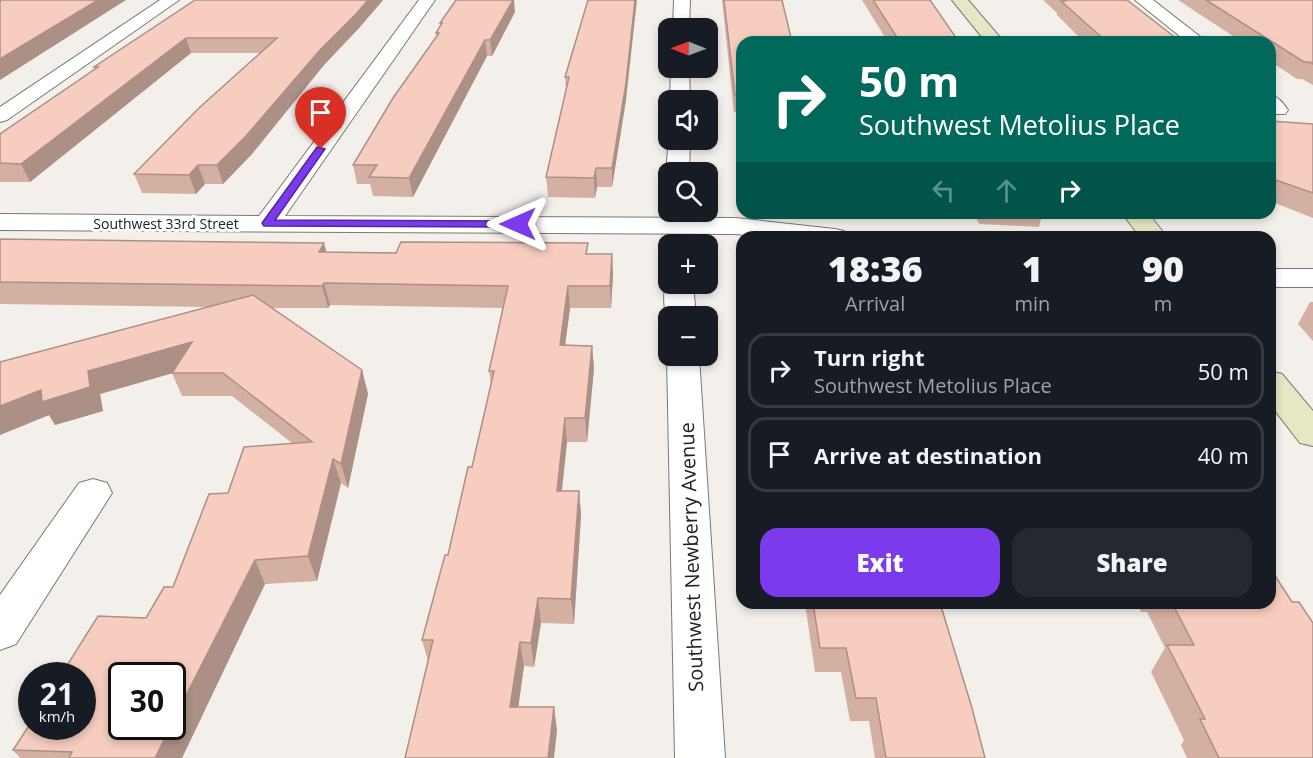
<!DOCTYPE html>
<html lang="en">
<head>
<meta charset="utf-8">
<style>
  :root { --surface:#171b24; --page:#242831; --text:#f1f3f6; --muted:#9ea1a6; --line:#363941; --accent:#7c3aed }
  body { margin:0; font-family:"Open Sans",sans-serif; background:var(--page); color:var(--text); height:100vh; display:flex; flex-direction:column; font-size:22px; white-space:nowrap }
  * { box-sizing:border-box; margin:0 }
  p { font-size:20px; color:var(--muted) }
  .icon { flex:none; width:33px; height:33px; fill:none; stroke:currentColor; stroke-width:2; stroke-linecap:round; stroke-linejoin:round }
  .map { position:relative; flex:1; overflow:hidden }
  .sheet { position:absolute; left:736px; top:231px; width:540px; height:378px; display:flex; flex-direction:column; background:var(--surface); border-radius:18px; box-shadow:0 3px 9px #0003 }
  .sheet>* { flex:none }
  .hud { position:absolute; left:736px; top:36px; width:540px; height:183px; border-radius:18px; box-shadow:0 3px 9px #0003; background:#00695c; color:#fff; overflow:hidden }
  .needle { width:39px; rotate:271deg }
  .tools { position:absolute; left:658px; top:18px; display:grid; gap:12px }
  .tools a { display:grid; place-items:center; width:60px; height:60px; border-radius:12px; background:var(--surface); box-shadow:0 3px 9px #0003; font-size:30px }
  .speed { position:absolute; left:18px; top:662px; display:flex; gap:12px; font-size:30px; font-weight:700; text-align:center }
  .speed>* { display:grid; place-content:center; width:78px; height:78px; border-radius:50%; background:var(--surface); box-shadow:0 3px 9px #0003; line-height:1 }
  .speed small { font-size:15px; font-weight:400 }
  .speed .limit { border:3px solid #111; border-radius:9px; background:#fff; color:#111 }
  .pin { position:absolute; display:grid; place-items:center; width:51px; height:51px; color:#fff; margin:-62px -26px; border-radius:50% 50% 50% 0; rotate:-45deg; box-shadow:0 0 6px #0007 }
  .pin .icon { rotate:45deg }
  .me { position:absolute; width:66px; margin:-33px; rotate:270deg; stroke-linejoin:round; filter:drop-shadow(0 0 4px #0008) }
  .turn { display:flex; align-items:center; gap:21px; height:126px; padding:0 24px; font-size:27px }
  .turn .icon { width:78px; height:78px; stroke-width:2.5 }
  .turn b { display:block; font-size:42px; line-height:51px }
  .lanes { display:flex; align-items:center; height:57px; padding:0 24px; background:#0003; justify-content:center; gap:30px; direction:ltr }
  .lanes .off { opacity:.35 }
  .eta { display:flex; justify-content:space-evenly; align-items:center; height:102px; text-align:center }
  .eta b { font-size:36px; font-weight:800; line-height:42px }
  .primary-button { display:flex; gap:12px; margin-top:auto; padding:12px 24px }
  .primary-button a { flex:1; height:69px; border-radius:18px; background:var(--accent); color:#fff; font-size:24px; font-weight:800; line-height:69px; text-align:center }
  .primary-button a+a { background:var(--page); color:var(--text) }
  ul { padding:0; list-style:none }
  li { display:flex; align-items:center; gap:18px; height:75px; margin:0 12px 9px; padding:0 12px; border:3px solid var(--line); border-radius:18px }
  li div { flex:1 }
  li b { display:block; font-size:22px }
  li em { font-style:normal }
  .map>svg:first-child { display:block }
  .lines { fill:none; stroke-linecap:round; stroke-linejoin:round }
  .street-casing { stroke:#7b7874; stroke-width:2 }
  .secondary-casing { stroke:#7b7874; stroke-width:2 }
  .street { fill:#fff; fill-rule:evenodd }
  .secondary { fill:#e7e7c4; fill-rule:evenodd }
  .wall { fill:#d4b0a3 }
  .shaded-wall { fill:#ac9085 }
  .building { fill:#f6cdbe; stroke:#ac9085; stroke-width:1.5 }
  .route { fill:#7c3aed; stroke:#51269a; stroke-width:1.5 }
  .labels { text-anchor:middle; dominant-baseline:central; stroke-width:6; stroke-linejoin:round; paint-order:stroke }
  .far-street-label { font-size:14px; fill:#232120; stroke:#fff }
  .near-street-label { font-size:20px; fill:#232120; stroke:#fff }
</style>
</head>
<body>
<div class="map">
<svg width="1313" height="758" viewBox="0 0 1313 758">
  <rect width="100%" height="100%" fill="#f3f0eb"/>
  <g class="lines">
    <defs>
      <path id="street" d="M160,0H179L7,120L0,122V107Z
        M419,0H435L285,216L736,218L835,229L844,231L848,237H764L736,234L0,230V214L259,216Z
        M674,0H690L689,28H673Z
        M1135,0H1153L1207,42H1187Z
        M671,68H689L690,100H670Z
        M1270,95C1279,97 1283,103 1288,110L1285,114H1270Z
        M669,138L690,140L689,172H669V176L666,172Z
        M1270,269H1313V287H1270Z
        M669,278V284H693L696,316H669V320C663,311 662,287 669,278Z
        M669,353V356H699L725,758H675L667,356Z
        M93,479L107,483L112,493L16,644L0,650V595L79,483Z"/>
      <path id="secondary" d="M952,0H968L1004,42H986Z
        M1122,213H1148L1167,237H1140Z
        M1270,371L1282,374L1313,411V446L1300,443L1270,404Z"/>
    </defs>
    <use href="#street" class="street-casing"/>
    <use href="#secondary" class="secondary-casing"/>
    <use href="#street" class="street"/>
    <use href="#secondary" class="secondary"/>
  </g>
  <path class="wall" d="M195,0H383L359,28L324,65L252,154L223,184H205L196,194L142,193L134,174L260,53H191L30,182H0V134L95,69L94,67Z
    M588,0L626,100L612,187H597L595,198L548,197L546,177L566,91L565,77Z
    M722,0H782L742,42V162H740L738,112H734Z
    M862,0H930L959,42H888Z
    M1043,0H1127L1181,42H1084L1057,15V13Z
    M1178,0H1313V85L1302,79H1297L1270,61V42H1242Z
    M515,12L492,56H487L413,197L373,196L370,184H357L353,165L437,37L436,33L441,26L440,23Z
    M1270,121L1313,124V218L1270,201Z
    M974,213H1059L1058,215H1042L1039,227L979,224Z
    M0,239L326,252L612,254L613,275L611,308H570L565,346H592L594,368L587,442H567L562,491H579L581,515L574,624L541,623L534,667L524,666L518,707H554L557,731L428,661L422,640L448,555L472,467L491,384L489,371L503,308L330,305L328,308H271L362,370L368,394L348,488L341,483L317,581L265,584L182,758H20L13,750L146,618L173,587L228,493L292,443L232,396H182L172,373L100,394L103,411L55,425L49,415L0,435V360L1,362L207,307L0,304Z
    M1310,302H1313V341L1298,324Z
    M805,603H941L985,758H875L869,721H850L841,672H815Z
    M1137,603H1270L1313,758H1187L1181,745L1184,740L1151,672L1165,648L1147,612H1141Z"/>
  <path class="shaded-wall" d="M98,0H126L0,80V59Z
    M368,0H383L359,28L324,65L252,154L223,184L217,165L320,50Z
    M513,0H514L515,12L492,56L490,40Z
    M635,0H637L626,100L612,187V168Z
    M186,38L191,53L30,182L21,164Z
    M485,40L487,56L413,197L409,178Z
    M198,165L205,184L196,194L189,175Z
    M596,168L597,187L595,198L594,178Z
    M324,243L330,264L319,252Z
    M612,254L613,275L611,308L610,286Z
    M324,283L330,305L328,308L322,286Z
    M568,286L570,308L562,368L560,345Z
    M192,342L201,365L100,394L103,411L55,425L49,415L0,435V406L88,371Z
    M592,346L594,368L587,442L585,418Z
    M362,370L368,394L348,488L341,464Z
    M565,418L567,442L559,515L557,491Z
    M333,459L341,483L317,581L308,556Z
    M579,491L581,515L574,624L571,599Z
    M255,560L265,584L182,758H155L171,726H172V723Z
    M538,598L541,623L534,667L531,643Z
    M520,642L524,666L515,731L510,707Z
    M554,707L557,731L554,758H548Z"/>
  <path class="building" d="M0,0H98L0,59Z
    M195,0H368L356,14L320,50L246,136L217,165H198L189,175L134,174L199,108L277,38H186L21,164L0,163V134L98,67H94Z
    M456,0H513L490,40H485L409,178L369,177L377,165H353L393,98L439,33H436L442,23H440Z
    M588,0H635L626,83L612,168H596L594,178L546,177L569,77H565Z
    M724,0H782L792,42H742V144L739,95H735Z
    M873,0H930L959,42H900Z
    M1064,0H1127L1181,42H1107L1061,1H1065Z
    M1206,0H1313V64L1310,62H1304Z
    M1270,121L1313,124V193L1270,178Z
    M0,239L324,243L319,252L396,253L401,242L588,243L586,254H612L610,286H568L560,345L592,346L585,418H565L557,491H579L571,599L538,598L531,643L520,642L510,707H554L548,758H405L433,640H422L445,555H448L468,467H472L494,371H489L508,286L324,283L322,286L0,282Z
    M253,295L362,370L341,464L333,459L308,556L255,560L172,723V675H122V726H171L155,758H69L72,752L13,750L32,721V726H82V675H61L98,616L146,618L164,587H173L209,494L228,493L244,447L312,442L223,373H172L192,342L88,371L90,387L42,402L41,390L0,406V361V362Z
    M1270,568L1292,602H1299L1313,623V758H1219L1200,719H1205L1167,645H1194L1172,603H1270Z
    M813,603H940L972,708L985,758H886L876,698H856L846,648H820Z"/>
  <path class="route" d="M317,147L325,149L275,220L518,221L523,224L518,227L264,226L262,223Z"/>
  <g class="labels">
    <g class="far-street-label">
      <text x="166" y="223">Southwest 33rd Street</text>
    </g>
    <g class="near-street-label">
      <text transform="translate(691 557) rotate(-92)">Southwest Newberry Avenue</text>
    </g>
  </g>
</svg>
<div class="tools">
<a><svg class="needle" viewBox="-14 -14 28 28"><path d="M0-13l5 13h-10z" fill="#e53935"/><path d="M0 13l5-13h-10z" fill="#9ea1a6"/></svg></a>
<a><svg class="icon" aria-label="sound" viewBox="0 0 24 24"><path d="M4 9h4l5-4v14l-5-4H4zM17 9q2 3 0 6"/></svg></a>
<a><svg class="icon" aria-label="search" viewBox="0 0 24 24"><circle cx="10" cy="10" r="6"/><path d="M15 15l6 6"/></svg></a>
<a>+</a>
<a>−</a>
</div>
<div class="speed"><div>21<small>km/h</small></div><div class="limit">30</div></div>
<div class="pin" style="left:321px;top:149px;background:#d93025"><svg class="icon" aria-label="arrive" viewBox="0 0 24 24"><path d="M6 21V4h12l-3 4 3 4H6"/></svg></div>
<svg class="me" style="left:518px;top:224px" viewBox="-20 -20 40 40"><path d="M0-17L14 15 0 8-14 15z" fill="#7c3aed" stroke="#fff" stroke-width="4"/></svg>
<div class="hud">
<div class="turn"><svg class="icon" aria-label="right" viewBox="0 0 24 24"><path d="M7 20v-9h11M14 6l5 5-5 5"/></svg><div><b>50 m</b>Southwest Metolius Place</div></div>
<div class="lanes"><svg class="icon off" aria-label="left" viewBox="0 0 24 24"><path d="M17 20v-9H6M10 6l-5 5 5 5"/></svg><svg class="icon off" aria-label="ahead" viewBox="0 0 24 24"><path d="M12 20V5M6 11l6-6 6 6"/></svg><svg class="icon" aria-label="right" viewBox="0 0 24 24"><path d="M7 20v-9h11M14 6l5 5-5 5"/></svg></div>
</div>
<section class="sheet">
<div class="eta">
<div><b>18:36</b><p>Arrival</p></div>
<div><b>1</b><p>min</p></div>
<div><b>90</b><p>m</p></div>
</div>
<ul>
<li><svg class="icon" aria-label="right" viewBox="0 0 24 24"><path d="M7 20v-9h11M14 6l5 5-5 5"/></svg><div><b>Turn right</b><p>Southwest Metolius Place</p></div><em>50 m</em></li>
<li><svg class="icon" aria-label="arrive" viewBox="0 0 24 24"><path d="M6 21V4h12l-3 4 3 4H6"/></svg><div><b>Arrive at destination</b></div><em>40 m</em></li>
</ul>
<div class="primary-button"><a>Exit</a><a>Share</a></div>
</section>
</div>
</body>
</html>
